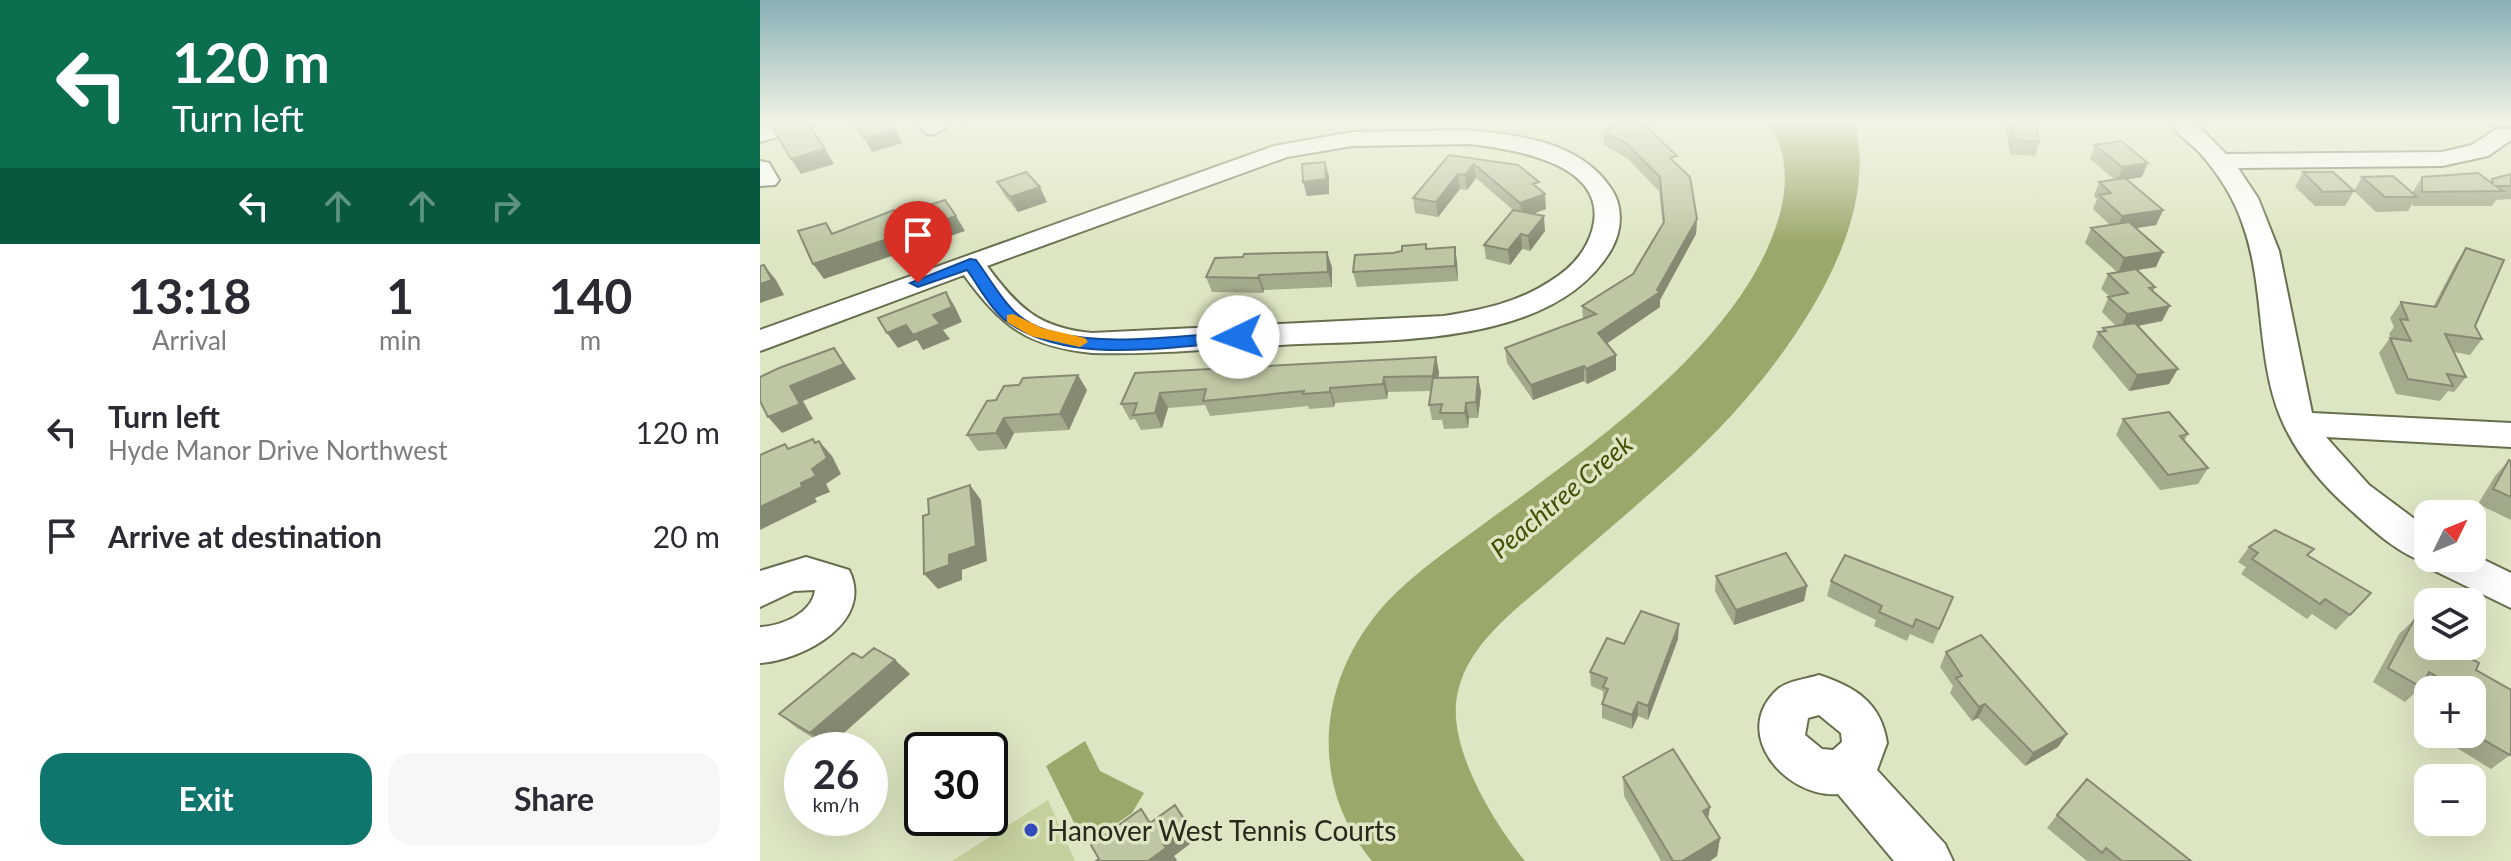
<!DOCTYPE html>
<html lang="en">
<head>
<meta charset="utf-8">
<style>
  :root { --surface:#fff; --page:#f7f7f7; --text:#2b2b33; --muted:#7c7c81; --accent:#0f766e }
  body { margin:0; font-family:Lato,sans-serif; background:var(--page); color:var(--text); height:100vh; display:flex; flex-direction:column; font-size:30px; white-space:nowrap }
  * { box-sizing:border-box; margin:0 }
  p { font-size:26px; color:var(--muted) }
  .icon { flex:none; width:44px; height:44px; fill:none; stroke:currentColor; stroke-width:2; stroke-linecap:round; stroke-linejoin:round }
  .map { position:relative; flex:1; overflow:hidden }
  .side { display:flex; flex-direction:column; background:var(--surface); width:760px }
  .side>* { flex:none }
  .guide { background:#0b6e4f; color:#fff; overflow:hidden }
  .needle { width:52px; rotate:47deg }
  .tools { position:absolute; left:1654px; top:500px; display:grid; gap:16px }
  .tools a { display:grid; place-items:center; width:72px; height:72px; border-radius:16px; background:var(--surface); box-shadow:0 8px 32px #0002; font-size:40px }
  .speed { position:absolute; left:24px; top:732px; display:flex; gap:16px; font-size:40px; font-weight:700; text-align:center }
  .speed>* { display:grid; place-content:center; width:104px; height:104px; border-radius:50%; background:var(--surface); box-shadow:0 8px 32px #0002; line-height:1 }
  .speed small { font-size:20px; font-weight:400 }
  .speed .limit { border:4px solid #111; border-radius:12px; background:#fff; color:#111 }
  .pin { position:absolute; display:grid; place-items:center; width:68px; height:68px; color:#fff; margin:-82px -34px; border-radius:50% 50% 50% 0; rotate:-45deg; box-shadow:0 0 8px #0007 }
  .pin .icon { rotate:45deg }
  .me { position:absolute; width:88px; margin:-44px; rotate:267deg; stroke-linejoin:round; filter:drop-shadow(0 0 6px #0008) }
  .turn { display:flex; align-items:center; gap:28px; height:168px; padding:0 40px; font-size:36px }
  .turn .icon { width:104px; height:104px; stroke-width:2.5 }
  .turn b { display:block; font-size:56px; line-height:68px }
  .lanes { display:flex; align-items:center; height:76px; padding:0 40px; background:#0003; justify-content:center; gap:40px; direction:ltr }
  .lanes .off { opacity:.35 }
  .eta { display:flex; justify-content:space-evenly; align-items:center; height:136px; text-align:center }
  .eta b { font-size:48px; font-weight:700; line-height:56px }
  .button { display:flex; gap:16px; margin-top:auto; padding:16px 40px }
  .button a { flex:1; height:92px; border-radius:24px; background:var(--accent); color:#fff; font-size:32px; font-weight:700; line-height:92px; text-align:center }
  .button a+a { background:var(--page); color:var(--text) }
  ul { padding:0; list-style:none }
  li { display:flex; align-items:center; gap:24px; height:104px; padding:0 40px }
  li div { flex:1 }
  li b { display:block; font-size:30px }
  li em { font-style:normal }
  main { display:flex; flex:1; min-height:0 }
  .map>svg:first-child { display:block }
  .green { fill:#c5d19d }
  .forest { fill:#9ba86b }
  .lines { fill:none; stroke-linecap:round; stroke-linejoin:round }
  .minor-casing { stroke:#686f4f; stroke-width:4 }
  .minor { fill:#fff; fill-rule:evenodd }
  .wall { fill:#a3ab8d }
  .shaded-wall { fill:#858b73 }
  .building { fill:#bec7a4; stroke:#858b73; stroke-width:2 }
  .route { fill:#1a73e8; stroke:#114b97; stroke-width:2 }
  .slow { fill:#f59e0b }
  .poi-dot { fill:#324cbd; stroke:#dde6c3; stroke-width:3 }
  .labels { text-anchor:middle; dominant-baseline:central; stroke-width:7; stroke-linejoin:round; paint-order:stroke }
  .water-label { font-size:26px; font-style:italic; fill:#444f05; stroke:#dde6c3 }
  .near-poi-label { font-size:28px; fill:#26291c; stroke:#dde6c3; text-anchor:start }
</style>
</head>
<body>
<main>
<section class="side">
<div class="guide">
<div class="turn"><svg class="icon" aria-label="left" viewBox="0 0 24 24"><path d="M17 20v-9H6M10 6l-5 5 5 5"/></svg><div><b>120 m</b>Turn left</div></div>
<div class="lanes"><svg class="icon" aria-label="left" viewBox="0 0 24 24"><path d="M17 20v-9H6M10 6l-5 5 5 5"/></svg><svg class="icon off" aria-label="ahead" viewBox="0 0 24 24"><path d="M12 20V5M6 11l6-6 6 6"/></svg><svg class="icon off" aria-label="ahead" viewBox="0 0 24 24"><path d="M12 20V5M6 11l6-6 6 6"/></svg><svg class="icon off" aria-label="right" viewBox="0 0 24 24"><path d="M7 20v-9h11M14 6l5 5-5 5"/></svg></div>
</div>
<div class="eta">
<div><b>13:18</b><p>Arrival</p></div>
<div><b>1</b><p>min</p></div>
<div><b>140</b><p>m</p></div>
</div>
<ul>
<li><svg class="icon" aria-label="left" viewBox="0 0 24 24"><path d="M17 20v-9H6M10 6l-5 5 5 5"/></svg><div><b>Turn left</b><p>Hyde Manor Drive Northwest</p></div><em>120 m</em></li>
<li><svg class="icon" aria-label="arrive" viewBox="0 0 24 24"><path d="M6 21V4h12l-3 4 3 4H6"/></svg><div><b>Arrive at destination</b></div><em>20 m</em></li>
</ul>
<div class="button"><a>Exit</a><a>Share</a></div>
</section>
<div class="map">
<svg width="1751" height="861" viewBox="0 0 1751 861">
  <rect width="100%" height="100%" fill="#dde6c3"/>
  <path class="green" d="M288,800L315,861H192Z"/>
  <path class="forest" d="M1007,122H1093L1096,128C1117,222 1044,332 985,400C934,460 858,520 798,573C759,608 701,646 696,704C692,754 734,823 765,861H612C547,782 558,678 626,603C656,571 694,546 729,520C828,448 982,342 1018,220C1028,189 1029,149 1007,122Z
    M325,741L340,771L384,793L372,813L325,845L286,766Z"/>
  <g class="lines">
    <defs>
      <path id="minor" d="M18,122H55L52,127L0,142V128Z
        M157,122H181L185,128L173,135L165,133Z
        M1409,122H1434L1466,154L1682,152L1712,145L1736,129H1751V140L1728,156L1682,166L1478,168L1498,198L1519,251L1552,413L1751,423V447L1566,437L1609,485L1668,529V558H1712V554L1751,573V608L1671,569L1668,563C1640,555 1615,532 1593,512C1563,486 1535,453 1520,416C1496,356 1505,286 1483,225C1474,198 1458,173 1439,152C1429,142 1417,134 1409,122Z
        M709,130C760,135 819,142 850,187C864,206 862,231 851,250C792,350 621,339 520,345C458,348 395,355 332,353C267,346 242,327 204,275L0,351V330L514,146L592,132ZM709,144C754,149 852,164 832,231C825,254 809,270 789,282C757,303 721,310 684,316L332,333C279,328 258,308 227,266L527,157L592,146Z
        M0,161L9,163L19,180L15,185L0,186Z
        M46,557L89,570C115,622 43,660 0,663V627C21,626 52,614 55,590L34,591L0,607V571Z
        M1059,675C1095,687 1121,702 1127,743L1117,770L1185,844L1193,861H1134L1078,794C1026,798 969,733 1018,689C1027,681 1047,679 1059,675ZM1059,715L1081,733L1082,742L1073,750L1062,749L1045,735L1048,718Z"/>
    </defs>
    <use href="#minor" class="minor-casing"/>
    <use href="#minor" class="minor"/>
  </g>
  <path class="wall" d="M1246,122H1275L1279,142L1275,156L1250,154L1245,126Z
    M843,131L917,164L937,219L936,234L900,300V307L847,343L856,370L827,384L824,381L773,400L747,363L745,348L823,319L822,306L873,274L903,225L899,191L867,158L844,145Z
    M1335,145L1382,177L1367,179L1403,210L1396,225L1376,228L1396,267L1377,270L1395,287L1393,292L1402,321L1378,326L1409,384L1369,391L1332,347L1338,332H1342L1343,328L1356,326L1342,312L1349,296L1341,289L1348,274L1357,272L1325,243L1331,228L1350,225L1333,209L1337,199L1334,196L1339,182L1355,180L1330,159Z
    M689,155L779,189L786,209L772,214L785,231L770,251L762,249L750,265L726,259L724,245L753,210L716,178L707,190L700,189L678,217L655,213L653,198Z
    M1543,172L1594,191L1585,206H1555L1535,187Z
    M1751,174V199L1736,200L1732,206H1653V203L1648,211L1616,212L1594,191L1602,177L1652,193L1662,177L1730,182L1732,179Z
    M237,182L287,202L258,212L245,196Z
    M695,247L697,262L698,281L597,287L593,272L633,253Z
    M1706,248L1715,326L1722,339L1710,355L1694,352L1706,377L1694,392L1688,391L1680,401L1636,394L1619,353L1630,338H1631L1629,334L1634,327L1630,318L1641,302L1673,307L1696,263Z
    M572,267V287L504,290L503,293L452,292L446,277Z
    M676,357L679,373L678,378L718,377L721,392L718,418H709L708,428L684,429L682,420H672L669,405L671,391L628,392L627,399L575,403L574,407L549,409L548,406L450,416L445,405L408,408L402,428L381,430L375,419L370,420L361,404L375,373Z
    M327,390L309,430L254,433L246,449L218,451L207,435L236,400Z
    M1363,419L1428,434L1424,441L1448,468L1438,484L1400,490L1356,435Z
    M1749,460L1751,461V520L1718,504L1735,476Z
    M1489,547L1548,556L1611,593L1576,630L1552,614L1547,619L1481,574L1486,567L1478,562Z
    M956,576L1047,586L1044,601L974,625L955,591Z
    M1071,581L1193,597L1173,644L1150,634L1147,641L1114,626L1116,620L1067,596Z
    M1654,620L1668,646L1716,670L1750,755L1731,769L1692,745L1695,734H1712V690H1668V694L1659,689L1645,702L1613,682L1639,634Z
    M918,639L888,720L878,716L872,729L842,718V704L843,700V691L831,686L830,672L864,644Z
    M1186,652L1307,734L1298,747L1265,766L1218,718L1212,721L1190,693L1193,686L1180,667Z
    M135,660L150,674L68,747L37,728L19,714Z
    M863,777L948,819L960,838L957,856L950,861H901L864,796Z
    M1297,815L1431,861H1327L1287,828Z"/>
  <path class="shaded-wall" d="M201,122H215L203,126Z
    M135,129L143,143L112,152L104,138Z
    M65,149L74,164L41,174L31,159Z
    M565,162L569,176V194L547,196L543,182Z
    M1388,163L1382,177L1357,181L1362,167Z
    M714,164L716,178L707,190L705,175Z
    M698,174L700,189L678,217L676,202Z
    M280,187L287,202L258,212L250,197Z
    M785,194L786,209L762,218L760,203Z
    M1403,210L1396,225L1356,231L1362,216Z
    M196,216L205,231L64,279L53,264Z
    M784,216L785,231L770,251L768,236Z
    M937,219L936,234L900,300V307L839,349L838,333L897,290Z
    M761,234L762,249L750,265L748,250Z
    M695,247L697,262L698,281L695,266Z
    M567,252L572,267V287L568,272Z
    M1403,252L1396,267L1358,273L1364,258Z
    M4,265L16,280L24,295L0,303V284Z
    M499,275L504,290L503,293L498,278Z
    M186,292L195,307L202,322L183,330L190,339L163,350L157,340L138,348L127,333L173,315Z
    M1410,306L1402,321L1360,329L1367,314Z
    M74,348L96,379L43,401L53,419L22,433L8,417L30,386Z
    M856,355V370L827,384L826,369Z
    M676,357L679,373L676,391L673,376Z
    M824,366V381L773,400L771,385Z
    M1418,369L1409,384L1369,391L1377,375Z
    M318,375L327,390L309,430L300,414Z
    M624,377L628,392L627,399L623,384Z
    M718,377L721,392L718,418L716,402Z
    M570,388L575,403L574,407L570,392Z
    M400,393L408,408L402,428L395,413Z
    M706,403L709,418L708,428L705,413Z
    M244,418L254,433L246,449L236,433Z
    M53,439L64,452L59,441L72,456L81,474L66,484L70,492L55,498L57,502L0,530V507L41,483L52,469L55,443Z
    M210,485L221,500L227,561L202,570V580L178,589L164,574Z
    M1047,586L1044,601L974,625L976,610Z
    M919,624L918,639L888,720V706Z
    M135,660L150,674L68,747L50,733Z
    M878,702V716L872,729V715Z
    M1225,704L1218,718L1212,721L1219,707Z
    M1307,734L1298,747L1265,766L1273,753Z
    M415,805L425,818L438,838L414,856L417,860L416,861H388L403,844Z
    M950,807L947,826L943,811Z
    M960,838L957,856L950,861H922Z"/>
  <path class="building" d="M22,122H47L65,149L31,159L11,125Z
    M93,122H130L135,129L104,138Z
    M863,122H882L917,156L910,158L930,177L937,219L897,290L900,292L838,333L856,355L826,369L824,366L771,385L745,348L836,314L822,306L873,274L904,222L900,177L867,144L843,131Z
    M1251,122H1275L1279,142L1255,140Z
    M1361,141L1388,163L1362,167L1335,145Z
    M689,155L758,165L779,182L773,184L785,194L760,203L714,164L705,175L698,174L676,202L653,198Z
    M565,162L566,179L543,182L542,164Z
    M266,172L280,187L250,197L237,182Z
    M1543,172H1573L1594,191L1563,192Z
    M1718,173L1733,184L1732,179L1751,174V186H1736L1743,191L1662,192V177Z
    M1633,176L1657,197H1625L1602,177Z
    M1365,178L1403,210L1362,216L1339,195L1351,193L1339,182Z
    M185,200L196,216L53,264L38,231L66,223L72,234L134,210L137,215Z
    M753,210L784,216L768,236L761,234L748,250L724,245Z
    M1369,222L1403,252L1364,258L1331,228Z
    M666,244V249L695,247V266L593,272L595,255L633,253L642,251V246Z
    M1706,248L1744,260L1715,326L1722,339L1685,334L1706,377L1687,374L1693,386L1648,379L1630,338L1651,341L1640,319L1648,320L1641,302L1676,307Z
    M567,252L568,272L499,275L498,278L446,277L455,258L483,257L484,254Z
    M4,265L12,280L0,284V266Z
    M1376,269L1395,287L1389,288L1410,306L1367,314L1348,297L1368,293L1348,274Z
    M186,292L192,307L173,315L180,324L153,335L146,325L127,333L118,318Z
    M1375,323L1418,369L1377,375L1338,332L1346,331L1343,328Z
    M74,348L84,364L30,386L40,404L8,417L0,401V377L19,368Z
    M676,357L673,376L624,377L623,384L570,388V392L543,394L544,391L443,401L446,389L400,393L395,413L373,415L377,403L361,404L375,373Z
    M318,375L300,414L244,418L236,433L207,435L227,401L236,400L244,386L259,385L263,378Z
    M718,377L716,402L706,403L705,413H680L682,404L669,405L673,378Z
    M1409,412L1428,434L1420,436L1448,468L1408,475L1363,419Z
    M53,439L55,443L59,441L67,458L52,469L56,476L41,483L42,487L0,507V455L25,444L28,449Z
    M1749,460L1751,461V497L1733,489Z
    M210,485L216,546L189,555V565L164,574L163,516L169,514L168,499Z
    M1515,530L1554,549L1547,555L1611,593L1590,615L1565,599L1560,604L1492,559L1498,553L1489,547Z
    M1026,553L1047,586L976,610L956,576Z
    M1085,555L1193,597L1179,629L1156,619L1153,627L1119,612L1122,606L1071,581Z
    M881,611L919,624L888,706L878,702L872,715L842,704L848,689L843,687L847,678L830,672L847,638L864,644Z
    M1654,620L1668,627V646H1687L1719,663L1716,670L1751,690V753L1750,755L1712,733V720L1718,699L1712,696V690H1701L1669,672L1661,687L1628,668Z
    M1221,635L1307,734L1273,753L1225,704L1219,707L1196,678L1202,676L1186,652Z
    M114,648L135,660L50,733L19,714L93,653L102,658Z
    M913,749L950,807L943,811L960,838L922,861H913L863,777Z
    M1327,779L1431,861H1362L1346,848L1342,853L1297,815Z
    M415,805L428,826L403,844L406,848L388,861H336L339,859L331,845L381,809L390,823Z"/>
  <linearGradient id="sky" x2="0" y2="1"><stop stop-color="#89afb6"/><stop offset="0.5" stop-color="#f0f4e4"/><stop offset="1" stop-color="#f0f4e4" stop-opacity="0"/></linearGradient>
  <rect width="1751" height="243" fill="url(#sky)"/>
  <path class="route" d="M210,259L216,260C229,277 241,300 257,314C302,355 421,335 478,332L487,337L478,342C407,346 312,366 249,323C232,312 219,286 207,270L158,287L150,283Z"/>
  <path class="slow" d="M253,314L282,328L325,338L328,342L320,347L271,336L247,322V315Z"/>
  <circle class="poi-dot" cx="271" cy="830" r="8"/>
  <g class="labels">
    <g class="water-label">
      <text transform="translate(801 496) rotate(-40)">Peachtree Creek</text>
    </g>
    <g class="near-poi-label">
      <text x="287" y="830">Hanover West Tennis Courts</text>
    </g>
  </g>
</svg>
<div class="tools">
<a><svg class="needle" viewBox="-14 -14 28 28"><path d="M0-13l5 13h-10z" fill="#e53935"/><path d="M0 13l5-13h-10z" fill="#7c7c81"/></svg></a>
<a><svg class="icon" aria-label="layers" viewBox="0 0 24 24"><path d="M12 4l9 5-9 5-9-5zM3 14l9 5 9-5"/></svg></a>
<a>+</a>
<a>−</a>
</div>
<div class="speed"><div>26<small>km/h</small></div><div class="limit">30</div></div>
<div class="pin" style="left:158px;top:283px;background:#d93025"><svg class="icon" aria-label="arrive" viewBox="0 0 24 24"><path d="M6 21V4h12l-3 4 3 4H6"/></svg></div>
<svg class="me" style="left:478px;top:337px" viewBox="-20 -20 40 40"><circle r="19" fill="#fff"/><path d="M0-13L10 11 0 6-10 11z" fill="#1a73e8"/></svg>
</div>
</main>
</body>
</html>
